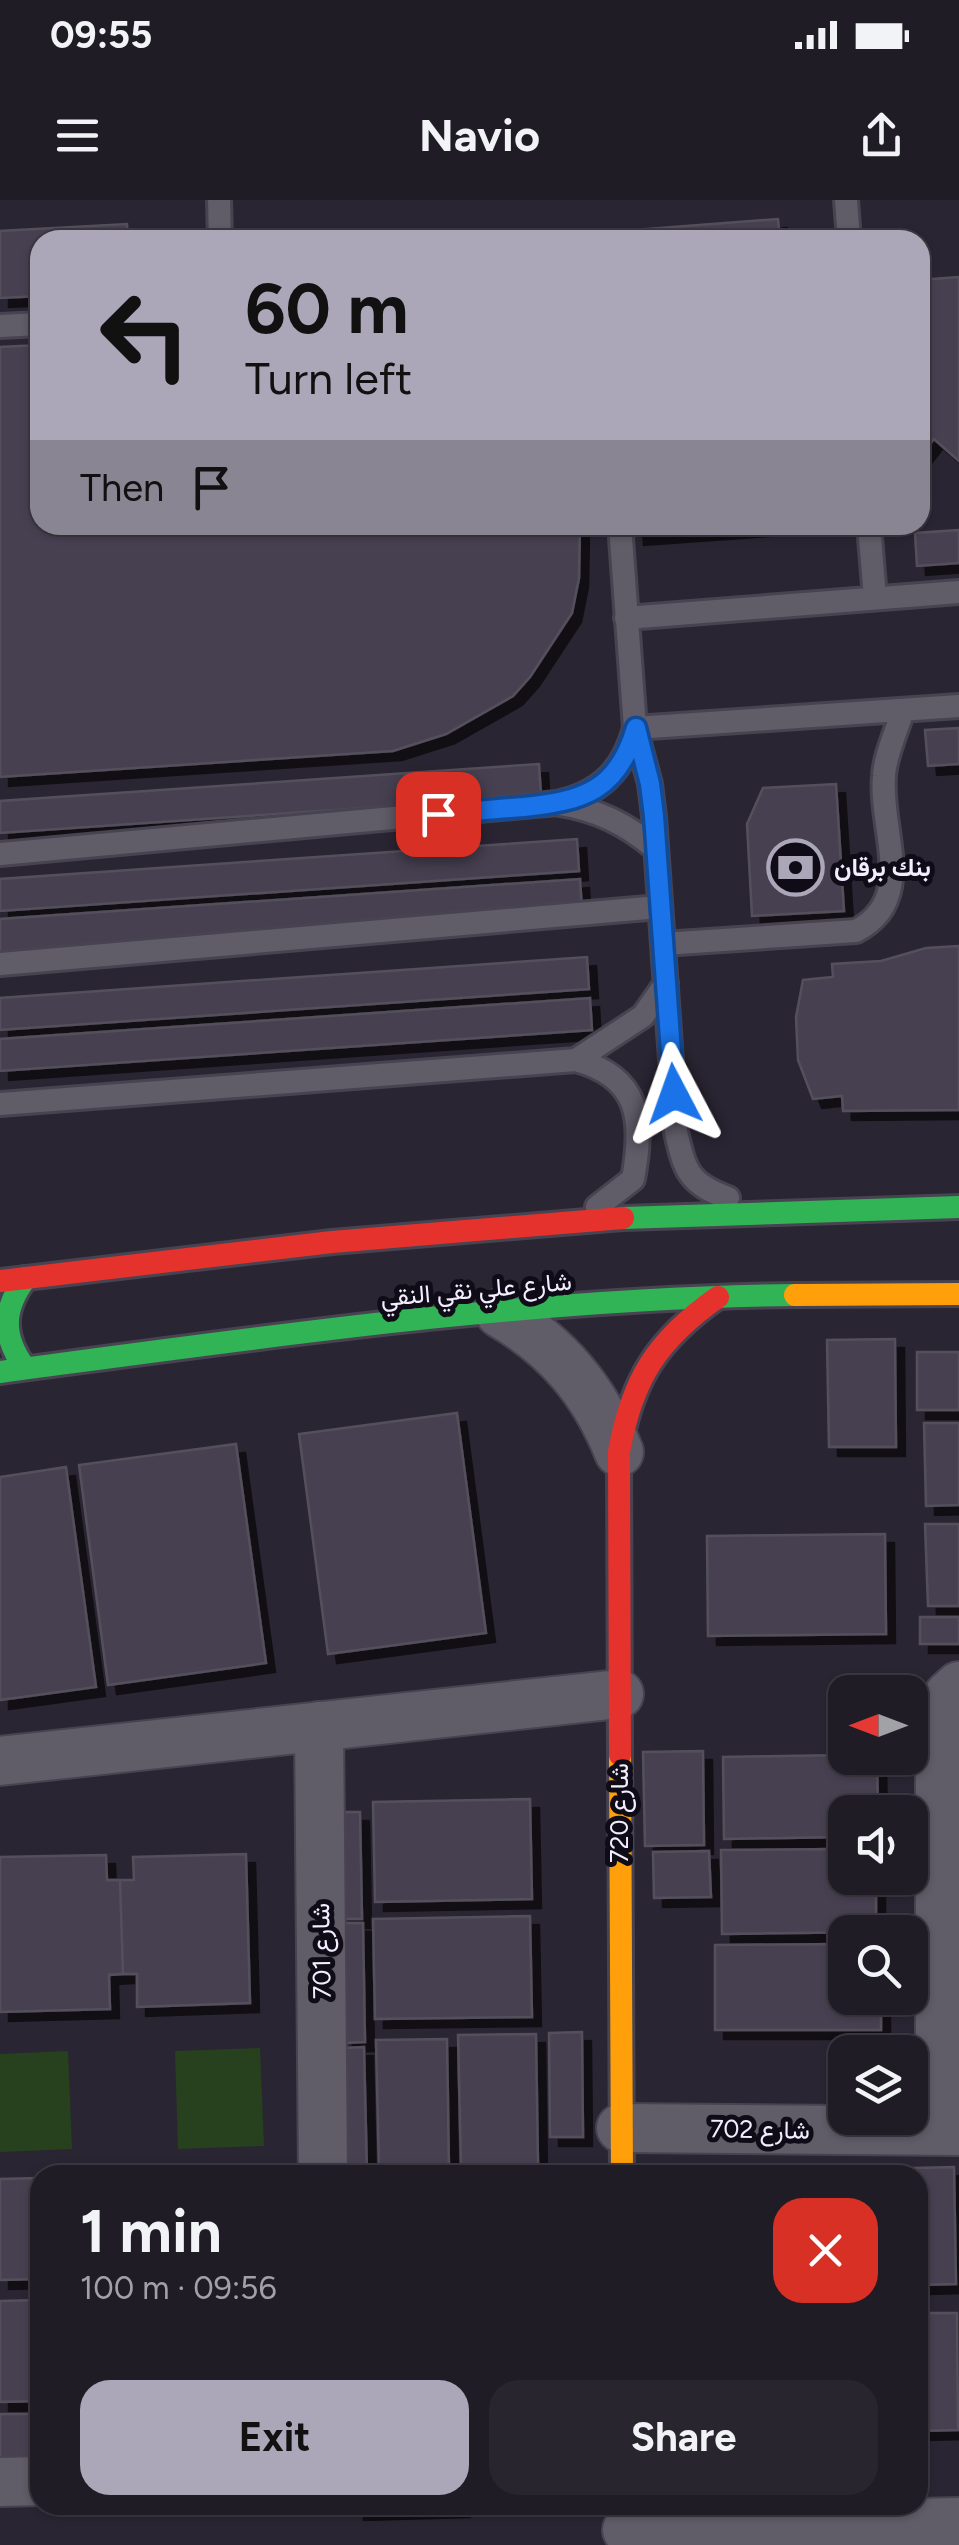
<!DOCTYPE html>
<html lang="en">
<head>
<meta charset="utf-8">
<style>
  :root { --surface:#201c26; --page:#28252e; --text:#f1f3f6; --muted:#a2a1a7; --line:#3d3a43; --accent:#aca7b8 }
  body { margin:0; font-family:Figtree,Vazirmatn,sans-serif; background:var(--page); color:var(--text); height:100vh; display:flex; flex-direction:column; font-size:38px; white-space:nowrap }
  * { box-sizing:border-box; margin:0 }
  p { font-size:32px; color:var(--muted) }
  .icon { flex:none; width:55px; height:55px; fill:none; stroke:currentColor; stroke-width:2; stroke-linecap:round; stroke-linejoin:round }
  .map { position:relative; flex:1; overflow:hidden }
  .panel { position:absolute; left:30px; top:1965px; width:898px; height:350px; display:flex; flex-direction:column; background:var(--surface); border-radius:30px; box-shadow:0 2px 8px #0004,0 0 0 2px var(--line) }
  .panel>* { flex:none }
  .guide { position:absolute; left:30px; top:30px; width:900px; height:305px; border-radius:30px; box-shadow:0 2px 8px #0004,0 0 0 2px var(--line); background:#aca7b8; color:#111; overflow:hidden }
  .needle { width:65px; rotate:270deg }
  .controls { position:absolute; left:828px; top:1475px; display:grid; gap:20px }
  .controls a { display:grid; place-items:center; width:100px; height:100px; border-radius:20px; background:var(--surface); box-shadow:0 2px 8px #0004,0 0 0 2px var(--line); font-size:50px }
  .pin { position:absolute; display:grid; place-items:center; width:85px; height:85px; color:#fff; margin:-42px; border-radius:20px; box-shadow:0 5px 15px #0006 }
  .me { position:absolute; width:110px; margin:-55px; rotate:356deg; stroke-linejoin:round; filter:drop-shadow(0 0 8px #0008) }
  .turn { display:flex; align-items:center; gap:35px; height:210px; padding:0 50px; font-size:45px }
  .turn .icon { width:130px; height:130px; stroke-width:2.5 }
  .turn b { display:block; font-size:70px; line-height:85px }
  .then { display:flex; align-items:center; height:95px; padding:0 50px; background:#0003; gap:20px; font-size:38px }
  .round { display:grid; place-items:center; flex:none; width:105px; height:105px; border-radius:30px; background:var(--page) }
  .head { display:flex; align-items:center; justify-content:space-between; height:170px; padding:0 50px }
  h1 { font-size:60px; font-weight:700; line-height:75px }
  .button { display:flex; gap:20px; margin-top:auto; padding:20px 50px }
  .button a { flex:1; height:115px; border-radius:30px; background:var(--accent); color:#111; font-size:40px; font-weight:700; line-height:115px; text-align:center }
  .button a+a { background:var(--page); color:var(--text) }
  .status { display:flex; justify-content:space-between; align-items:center; height:70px; padding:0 50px; background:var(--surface); direction:ltr }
  .status svg { height:28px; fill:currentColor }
  header { display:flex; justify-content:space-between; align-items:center; height:130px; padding:0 50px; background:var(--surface); font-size:45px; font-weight:700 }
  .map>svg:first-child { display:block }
  .green { fill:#27411e }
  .building { fill:#464051; stroke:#54505c; stroke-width:2.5; filter:url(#shadow) }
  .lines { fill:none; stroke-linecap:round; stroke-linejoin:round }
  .lane-casing { stroke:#484350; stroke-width:28 }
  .street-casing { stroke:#484350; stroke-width:52 }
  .fast-casing { stroke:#484350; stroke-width:28 }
  .slow-casing { stroke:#484350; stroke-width:28 }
  .jam-casing { stroke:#484350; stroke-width:28 }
  .lane { stroke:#605c68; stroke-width:22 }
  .street { stroke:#605c68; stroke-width:48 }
  .fast { stroke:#30b455; stroke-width:22 }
  .slow { stroke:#ff9f0a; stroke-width:22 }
  .jam { stroke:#e5322d; stroke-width:22 }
  .route-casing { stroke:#114b97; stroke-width:25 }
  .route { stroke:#1a73e8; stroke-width:18 }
  .labels { text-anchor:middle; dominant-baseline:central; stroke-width:10; stroke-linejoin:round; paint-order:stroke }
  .poi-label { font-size:25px; font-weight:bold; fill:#f2edff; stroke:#0f0c17; text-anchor:start }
  .street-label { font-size:25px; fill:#f2edff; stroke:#0f0c17 }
</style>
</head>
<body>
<div class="status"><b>09:55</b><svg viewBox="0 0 49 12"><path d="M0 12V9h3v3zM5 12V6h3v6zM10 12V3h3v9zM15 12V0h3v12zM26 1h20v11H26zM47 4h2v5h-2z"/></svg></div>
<header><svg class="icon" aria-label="menu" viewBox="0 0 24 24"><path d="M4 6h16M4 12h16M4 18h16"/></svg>Navio<svg class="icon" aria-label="share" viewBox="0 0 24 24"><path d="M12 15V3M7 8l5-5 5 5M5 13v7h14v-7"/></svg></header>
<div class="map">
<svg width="959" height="2345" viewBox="0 0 959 2345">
  <defs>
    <filter id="shadow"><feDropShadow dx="9" dy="9" stdDeviation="0" flood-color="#0009"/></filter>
  </defs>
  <rect width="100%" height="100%" fill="#2a2533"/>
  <path class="green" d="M260,1848L264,1946L178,1949L175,1851Z
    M68,1851L72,1949L0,1952V1854Z"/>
  <path class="building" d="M778,19L780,40H636L635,30Z
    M127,24L128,40H40V96L0,98V31Z
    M959,77V261L934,239L920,257V80Z
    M40,145V325H580L579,378L572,413L530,477L513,496L446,534L393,551L0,577V147Z
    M634,325H788L635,336Z
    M959,330V363L917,366L915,333Z
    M959,528V564L928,566L925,530Z
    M539,564L541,596L0,633V601Z
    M836,584L844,711L752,716L747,624L763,588Z
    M577,639L579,671L0,711V679Z
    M580,679L582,711L0,752V719Z
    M959,746V910L843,911L842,896L813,899L798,860L796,817L803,780L833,777L832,764L881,761L926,748Z
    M587,757L589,789L0,830V798Z
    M590,798L592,830L0,871V839Z
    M895,1139L896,1247H829L827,1140Z
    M917,1152H959V1210H917Z
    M457,1213L486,1433L328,1454L299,1234Z
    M924,1223H959V1305L926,1306Z
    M236,1244L266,1463L108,1485L79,1265Z
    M66,1267L96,1487L0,1500V1277Z
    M925,1324H959V1406H928Z
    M885,1334L886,1434L708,1436L707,1336Z
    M920,1417H959V1444H920Z
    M703,1551L704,1645L645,1646L643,1552Z
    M845,1555V1558H877L878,1612H845V1637L724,1639L723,1557Z
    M530,1599L532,1699L375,1702L373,1602Z
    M339,1612H360L362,1719H342Z
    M845,1649V1678H876V1732L722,1734L721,1650Z
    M709,1651L711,1697L654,1698L653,1652Z
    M246,1654L250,1803L137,1807V1774H123L120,1680H134L133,1657Z
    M106,1655L107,1680H120L123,1774L109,1775L110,1809L0,1812V1657Z
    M530,1716L532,1817L375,1819L373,1719Z
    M342,1723H363L365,1842L344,1843Z
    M845,1744V1798H881V1830H715V1745Z
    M582,1832L583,1937H550L549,1833Z
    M536,1834L538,1966L461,1967L458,1835Z
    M447,1839L449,1971L379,1972L376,1840Z
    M364,1847L367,1975H347L344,1848Z
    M954,1967L956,2084L918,2085V1975H872V1969Z
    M842,1973V1975H760V1974Z
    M40,1978V2079L0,2080V1979Z
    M40,2100V2201L0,2202V2101Z
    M918,2113H957L958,2230L918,2231Z
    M0,2214H40V2267L0,2268Z
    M355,2305H461V2308L355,2311Z"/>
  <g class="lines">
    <defs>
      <path id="lane" d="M219,0L220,40
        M846,0L849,40
        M0,126L40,124
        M620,325L635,528L650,584L654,616L676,932C685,971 688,983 728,998
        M869,325L875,398
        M626,418L959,392
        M635,528L959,506
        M560,604C598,610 626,624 656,649
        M0,654L557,603C600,594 624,570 635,528
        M663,744L856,731C918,699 879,630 884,576C885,555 897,530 903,510
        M0,764L659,707
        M576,860L643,816L666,783
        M0,904L576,860C640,877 644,920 633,979L597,1007"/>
      <path id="street" d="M500,1113C558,1147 594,1190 619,1252
        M319,1526L323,1975
        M0,1561L619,1494
        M621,1928L959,1931
        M940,1931V1517L948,1496L959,1486
        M0,2282L40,2281
        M627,2330L959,2322"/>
      <path id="fast" d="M623,1018L959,1007
        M25,1168C2,1137 2,1109 26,1078
        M0,1172C263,1137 529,1098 795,1095"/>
      <path id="slow" d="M795,1095L959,1094
        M620,1555L622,1975"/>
      <path id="jam" d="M0,1081L332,1042L623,1018
        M620,1555L619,1252C632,1179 657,1140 718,1097"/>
    </defs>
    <use href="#lane" class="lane-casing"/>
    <use href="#street" class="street-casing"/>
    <use href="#fast" class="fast-casing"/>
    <use href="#slow" class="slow-casing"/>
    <use href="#jam" class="jam-casing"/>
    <use href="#lane" class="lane"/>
    <use href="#street" class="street"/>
    <use href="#fast" class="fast"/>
    <use href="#slow" class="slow"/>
    <use href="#jam" class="jam"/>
  </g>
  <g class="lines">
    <defs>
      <path id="route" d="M438,614C466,612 495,609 524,607C584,601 618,590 636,528L650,584L654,616L674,894"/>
    </defs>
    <use href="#route" class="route-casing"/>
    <use href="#route" class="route"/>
  </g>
  <defs>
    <symbol id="bank-ring" viewBox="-11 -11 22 22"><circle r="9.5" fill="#0f0c17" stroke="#aca7b8" stroke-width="1.5"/><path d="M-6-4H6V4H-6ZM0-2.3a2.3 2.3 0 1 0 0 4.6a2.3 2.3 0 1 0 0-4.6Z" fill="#aca7b8"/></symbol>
  </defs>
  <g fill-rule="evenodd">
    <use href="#bank-ring" x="764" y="636" width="63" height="63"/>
  </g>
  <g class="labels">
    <g class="poi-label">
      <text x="834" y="667">بنك برقان</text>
    </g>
    <g class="street-label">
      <text transform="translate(476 1089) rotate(-5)">شارع علي نقي النقي</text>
      <text transform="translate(619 1613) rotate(-90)">شارع 720</text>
      <text transform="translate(321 1751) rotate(-91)">شارع 701</text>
      <text transform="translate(760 1929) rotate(1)">شارع 702</text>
    </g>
  </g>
</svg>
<div class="controls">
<a><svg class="needle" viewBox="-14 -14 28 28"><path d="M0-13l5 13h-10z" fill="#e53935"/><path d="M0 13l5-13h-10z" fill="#a2a1a7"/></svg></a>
<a><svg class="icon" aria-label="sound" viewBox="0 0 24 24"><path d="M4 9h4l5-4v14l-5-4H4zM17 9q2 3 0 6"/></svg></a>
<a><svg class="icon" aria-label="search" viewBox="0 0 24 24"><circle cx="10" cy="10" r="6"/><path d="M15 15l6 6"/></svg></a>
<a><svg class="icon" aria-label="layers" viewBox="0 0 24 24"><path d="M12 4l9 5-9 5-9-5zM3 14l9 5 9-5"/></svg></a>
</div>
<div class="pin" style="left:438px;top:614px;background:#d93025"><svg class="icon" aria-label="arrive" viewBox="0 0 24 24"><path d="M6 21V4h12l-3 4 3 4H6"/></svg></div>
<svg class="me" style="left:674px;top:894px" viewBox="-20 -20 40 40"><path d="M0-17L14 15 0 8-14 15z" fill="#1a73e8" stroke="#fff" stroke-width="4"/></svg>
<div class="guide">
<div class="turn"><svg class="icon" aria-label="left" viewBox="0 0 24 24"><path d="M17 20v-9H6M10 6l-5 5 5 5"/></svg><div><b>60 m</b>Turn left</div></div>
<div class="then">Then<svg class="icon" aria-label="arrive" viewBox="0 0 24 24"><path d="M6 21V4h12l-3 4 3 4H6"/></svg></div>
</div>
<section class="panel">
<div class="head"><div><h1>1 min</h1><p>100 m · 09:56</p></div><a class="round" style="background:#d93025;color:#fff"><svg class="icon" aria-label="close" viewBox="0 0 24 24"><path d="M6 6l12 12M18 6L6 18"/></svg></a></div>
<div class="button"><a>Exit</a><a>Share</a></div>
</section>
</div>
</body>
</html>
